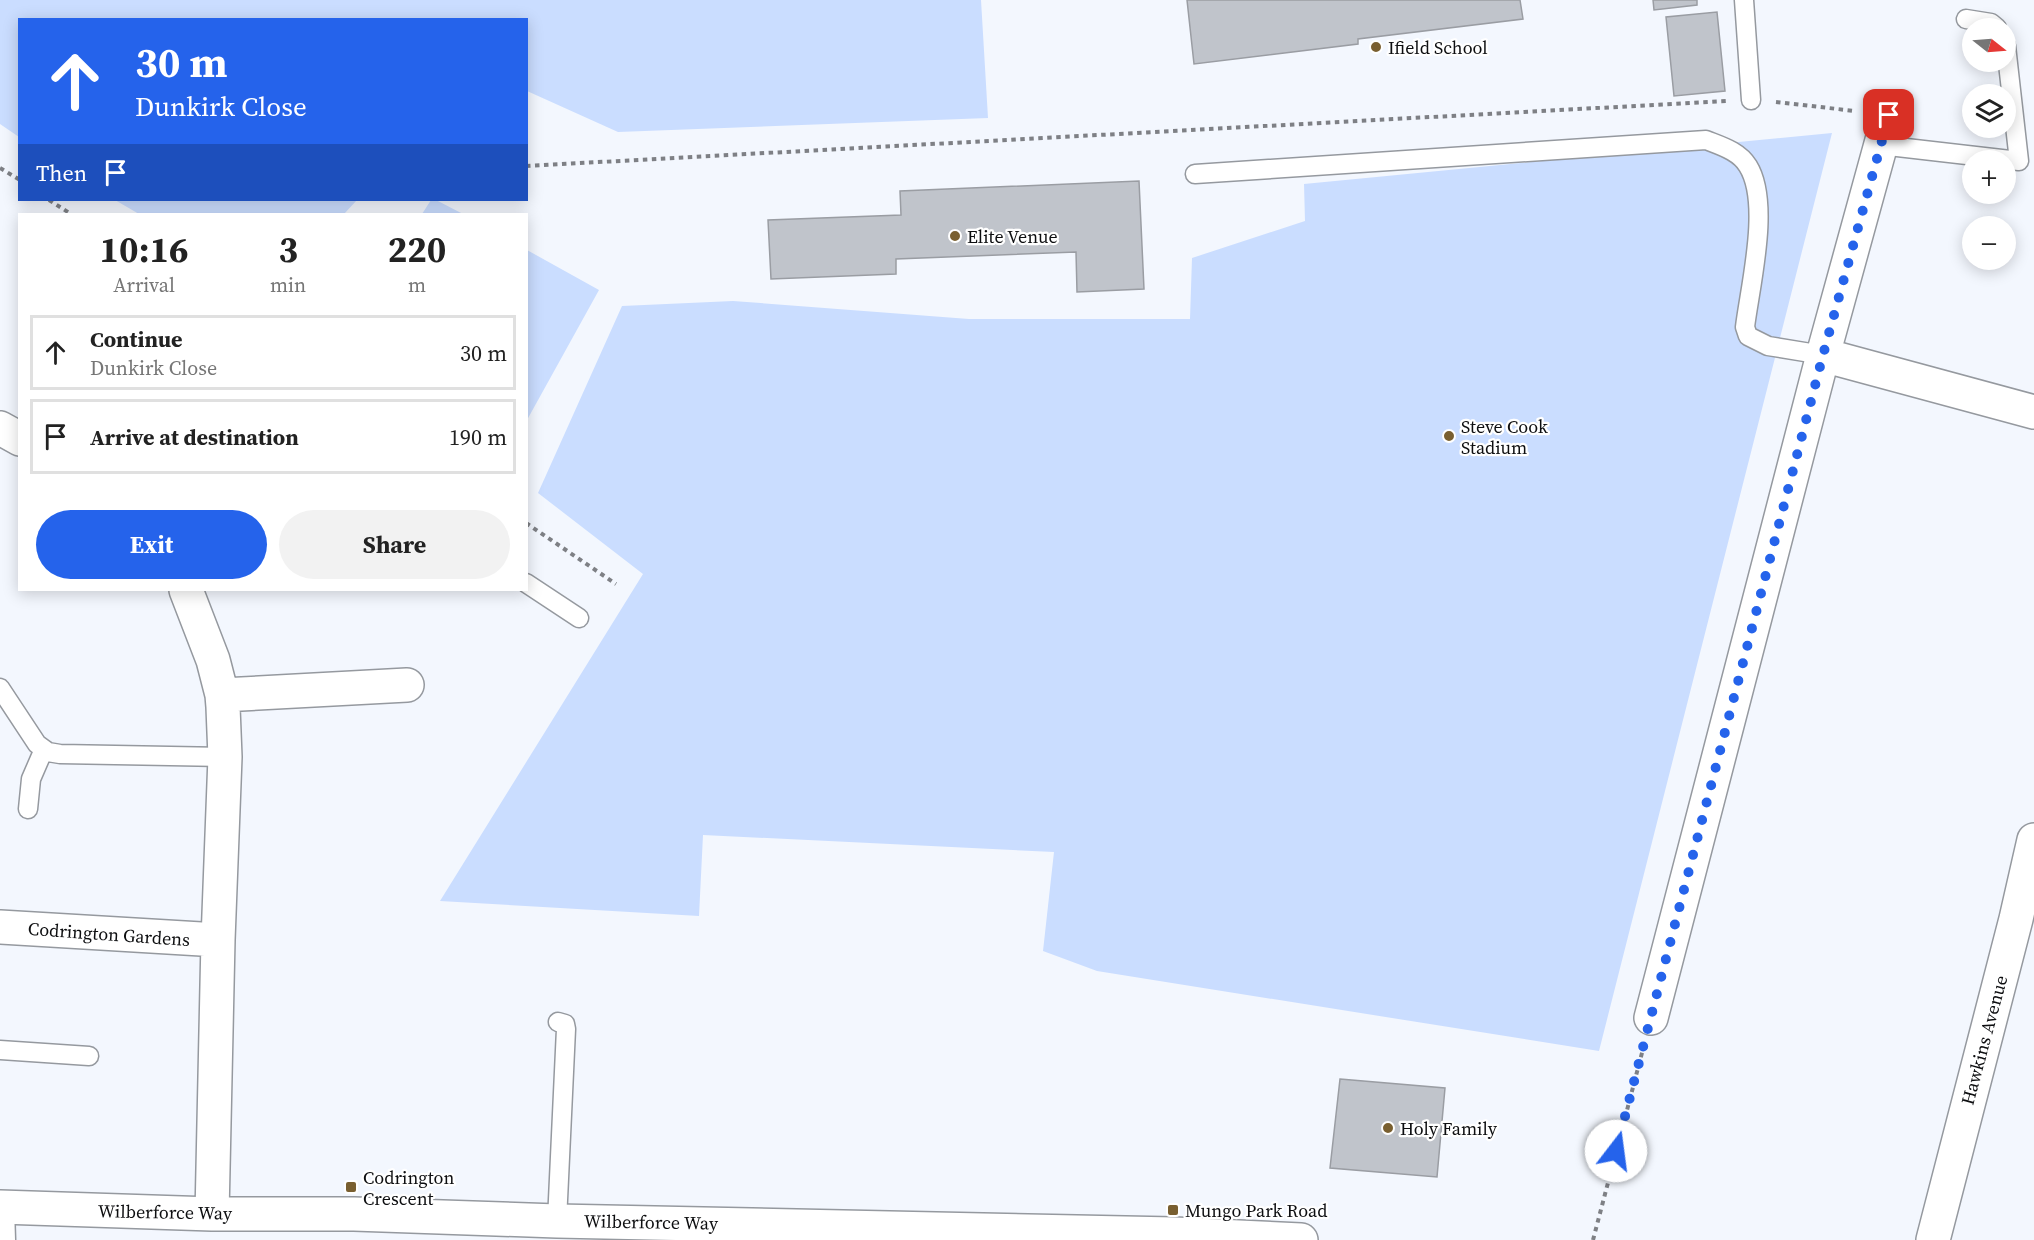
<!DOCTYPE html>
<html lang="en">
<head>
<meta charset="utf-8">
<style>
  :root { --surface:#fff; --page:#f2f2f2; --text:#222; --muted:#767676; --line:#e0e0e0; --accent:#2563eb }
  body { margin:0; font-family:"Source Serif 4",serif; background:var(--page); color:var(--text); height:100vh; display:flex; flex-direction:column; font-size:22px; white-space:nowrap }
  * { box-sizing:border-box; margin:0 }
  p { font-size:20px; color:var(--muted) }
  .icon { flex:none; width:33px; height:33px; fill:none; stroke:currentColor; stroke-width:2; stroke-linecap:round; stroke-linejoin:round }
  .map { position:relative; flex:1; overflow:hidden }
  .panel { position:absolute; left:18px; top:213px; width:510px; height:378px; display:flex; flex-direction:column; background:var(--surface); border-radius:0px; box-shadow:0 3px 15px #0003 }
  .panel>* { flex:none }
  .banner { position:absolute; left:18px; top:18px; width:510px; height:183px; border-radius:0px; box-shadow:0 3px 15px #0003; background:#2563eb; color:#fff; overflow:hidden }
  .needle { width:39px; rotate:107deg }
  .buttons { position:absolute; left:1962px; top:18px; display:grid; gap:12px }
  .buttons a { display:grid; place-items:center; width:54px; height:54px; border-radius:50%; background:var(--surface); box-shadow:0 3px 15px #0003; font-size:30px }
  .pin { position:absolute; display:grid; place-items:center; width:51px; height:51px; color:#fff; margin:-26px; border-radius:12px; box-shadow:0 3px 9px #0006 }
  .me { position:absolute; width:66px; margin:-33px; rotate:15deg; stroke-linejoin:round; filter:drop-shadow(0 0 4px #0008) }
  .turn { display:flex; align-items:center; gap:21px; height:126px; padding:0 18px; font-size:27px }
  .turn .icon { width:78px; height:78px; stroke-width:2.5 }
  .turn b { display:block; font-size:42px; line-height:51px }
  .then { display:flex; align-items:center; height:57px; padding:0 18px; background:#0003; gap:12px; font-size:22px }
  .eta { display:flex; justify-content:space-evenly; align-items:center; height:102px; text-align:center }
  .eta b { font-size:36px; font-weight:700; line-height:42px }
  .primary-button { display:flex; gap:12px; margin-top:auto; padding:12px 18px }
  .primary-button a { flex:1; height:69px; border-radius:36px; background:var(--accent); color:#fff; font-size:24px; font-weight:700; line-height:69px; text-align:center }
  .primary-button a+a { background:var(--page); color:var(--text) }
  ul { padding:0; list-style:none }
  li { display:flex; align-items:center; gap:18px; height:75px; margin:0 12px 9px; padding:0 6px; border:3px solid var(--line); border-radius:0px }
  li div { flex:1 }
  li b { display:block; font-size:22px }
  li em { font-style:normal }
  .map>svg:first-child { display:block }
  .green { fill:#caddff }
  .building { fill:#c0c4cb; stroke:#9a9da3; stroke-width:1.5 }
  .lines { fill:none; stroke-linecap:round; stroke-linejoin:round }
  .lane-casing { stroke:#95999f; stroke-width:21 }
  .street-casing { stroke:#95999f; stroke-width:36 }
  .path { stroke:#7e8085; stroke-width:4; stroke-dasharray:4.5 4.5; stroke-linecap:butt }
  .lane { stroke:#fff; stroke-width:18 }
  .street { stroke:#fff; stroke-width:33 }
  .route { stroke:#2563eb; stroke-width:10; stroke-dasharray:0 18 }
  .poi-dot { fill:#795f30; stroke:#fff; stroke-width:2 }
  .labels { text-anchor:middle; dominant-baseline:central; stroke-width:4.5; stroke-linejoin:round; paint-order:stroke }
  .poi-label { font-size:18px; fill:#0d0e10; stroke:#fff; text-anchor:start }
  .street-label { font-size:18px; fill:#0d0e10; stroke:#fff }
</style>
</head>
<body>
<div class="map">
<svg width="2034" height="1240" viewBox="0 0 2034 1240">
  <rect width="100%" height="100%" fill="#f3f7fe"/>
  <path class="green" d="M0,0H981L988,118L618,132L527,91L526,20H20L19,137L0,124Z
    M1832,133L1599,1051L1097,971L1043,951L1054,852L703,835L699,916L440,901L643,574L538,493L622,306L733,301L969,319H1190L1192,258L1305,221L1304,184Z
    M115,200H357L344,214H139Z
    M431,200H436L463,214H422Z
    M527,250L599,290L527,420Z"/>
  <path class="building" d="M1187,0H1520L1523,19L1358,39V44L1194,64Z
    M1653,0H1697V5L1654,10Z
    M1717,12L1725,91L1674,96L1666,17Z
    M1139,181L1144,289L1077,292L1076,252L896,259V274L771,279L768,220L901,215L900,191Z
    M1340,1079L1445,1088L1437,1177L1330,1168Z"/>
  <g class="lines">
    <defs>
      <path id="lane" d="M1744,0L1751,100
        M1966,19L1991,23L1997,28
        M1880,145L2019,161L2006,46
        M1195,174L1706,140C1721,146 1739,151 1748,166C1771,203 1750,286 1745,327L1748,336L1768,346L1823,355
        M526,583L579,618
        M0,688L37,744L48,752L60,754L225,757
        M28,809L31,779L44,749
        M0,1050L89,1056
        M5,1208L6,1240
        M557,1221L566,1029L565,1024L558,1022"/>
      <path id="street" d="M1823,355L2034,412
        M0,428L20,439
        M186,590L213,660L222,695L223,707L225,757L218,940L212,1214
        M222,695L407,685
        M0,927L218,940
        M1651,1018L1823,355L1889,115
        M0,1207L212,1214H354L557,1221L1174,1234L1301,1240
        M1933,1240L2016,919L2034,840"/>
    </defs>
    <use href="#lane" class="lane-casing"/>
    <use href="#street" class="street-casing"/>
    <path class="path" d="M1776,102L1855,111
      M526,166L1727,101
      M0,168L20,180
      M49,200L71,214
      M526,523L616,584
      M1593,1240L1643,1049"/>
    <use href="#lane" class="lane"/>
    <use href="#street" class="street"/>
  </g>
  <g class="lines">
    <path class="route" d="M1616,1151L1823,355L1889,115"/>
  </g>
  <g class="poi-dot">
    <circle cx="1376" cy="47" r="6"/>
    <circle cx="955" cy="236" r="6"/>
    <circle cx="1449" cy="436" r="6"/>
    <circle cx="1388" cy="1128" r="6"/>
    <rect x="345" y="1181" width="12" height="12" rx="3"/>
    <rect x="1167" y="1204" width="12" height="12" rx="3"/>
  </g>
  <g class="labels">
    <g class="poi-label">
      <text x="1388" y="47">Ifield School</text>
      <text x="967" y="236">Elite Venue</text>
      <text x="1461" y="426">Steve Cook<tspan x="1461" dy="21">Stadium</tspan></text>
      <text x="1400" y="1128">Holy Family</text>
      <text x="363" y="1177">Codrington<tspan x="363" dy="21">Crescent</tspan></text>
      <text x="1185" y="1210">Mungo Park Road</text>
    </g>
    <g class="street-label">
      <text transform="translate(109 934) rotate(4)">Codrington Gardens</text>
      <text transform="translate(1984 1040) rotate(-75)">Hawkins Avenue</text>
      <text transform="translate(165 1212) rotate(1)">Wilberforce Way</text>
      <text transform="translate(651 1222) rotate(1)">Wilberforce Way</text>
    </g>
  </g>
</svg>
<div class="buttons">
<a><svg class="needle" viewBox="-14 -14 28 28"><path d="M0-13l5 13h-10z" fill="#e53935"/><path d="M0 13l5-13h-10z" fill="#767676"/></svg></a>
<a><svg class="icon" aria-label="layers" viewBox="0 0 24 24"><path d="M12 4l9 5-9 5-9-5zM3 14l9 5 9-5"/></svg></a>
<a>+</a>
<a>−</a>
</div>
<div class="pin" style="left:1889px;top:115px;background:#d93025"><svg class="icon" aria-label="arrive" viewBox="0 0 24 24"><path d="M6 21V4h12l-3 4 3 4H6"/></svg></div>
<svg class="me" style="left:1616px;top:1151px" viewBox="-20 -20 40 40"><circle r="19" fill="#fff"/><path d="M0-13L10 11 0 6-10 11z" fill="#2563eb"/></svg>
<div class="banner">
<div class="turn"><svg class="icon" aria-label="ahead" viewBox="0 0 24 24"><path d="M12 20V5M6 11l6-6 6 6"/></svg><div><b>30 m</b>Dunkirk Close</div></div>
<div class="then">Then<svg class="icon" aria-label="arrive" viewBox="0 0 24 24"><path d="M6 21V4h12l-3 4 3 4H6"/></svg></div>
</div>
<section class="panel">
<div class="eta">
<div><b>10:16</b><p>Arrival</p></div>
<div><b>3</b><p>min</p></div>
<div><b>220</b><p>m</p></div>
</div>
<ul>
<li><svg class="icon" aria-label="ahead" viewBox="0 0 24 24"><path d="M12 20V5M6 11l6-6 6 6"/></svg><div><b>Continue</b><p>Dunkirk Close</p></div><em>30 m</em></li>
<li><svg class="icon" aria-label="arrive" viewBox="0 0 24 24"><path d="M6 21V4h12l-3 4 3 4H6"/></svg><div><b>Arrive at destination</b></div><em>190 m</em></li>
</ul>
<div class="primary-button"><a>Exit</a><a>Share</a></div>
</section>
</div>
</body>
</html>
